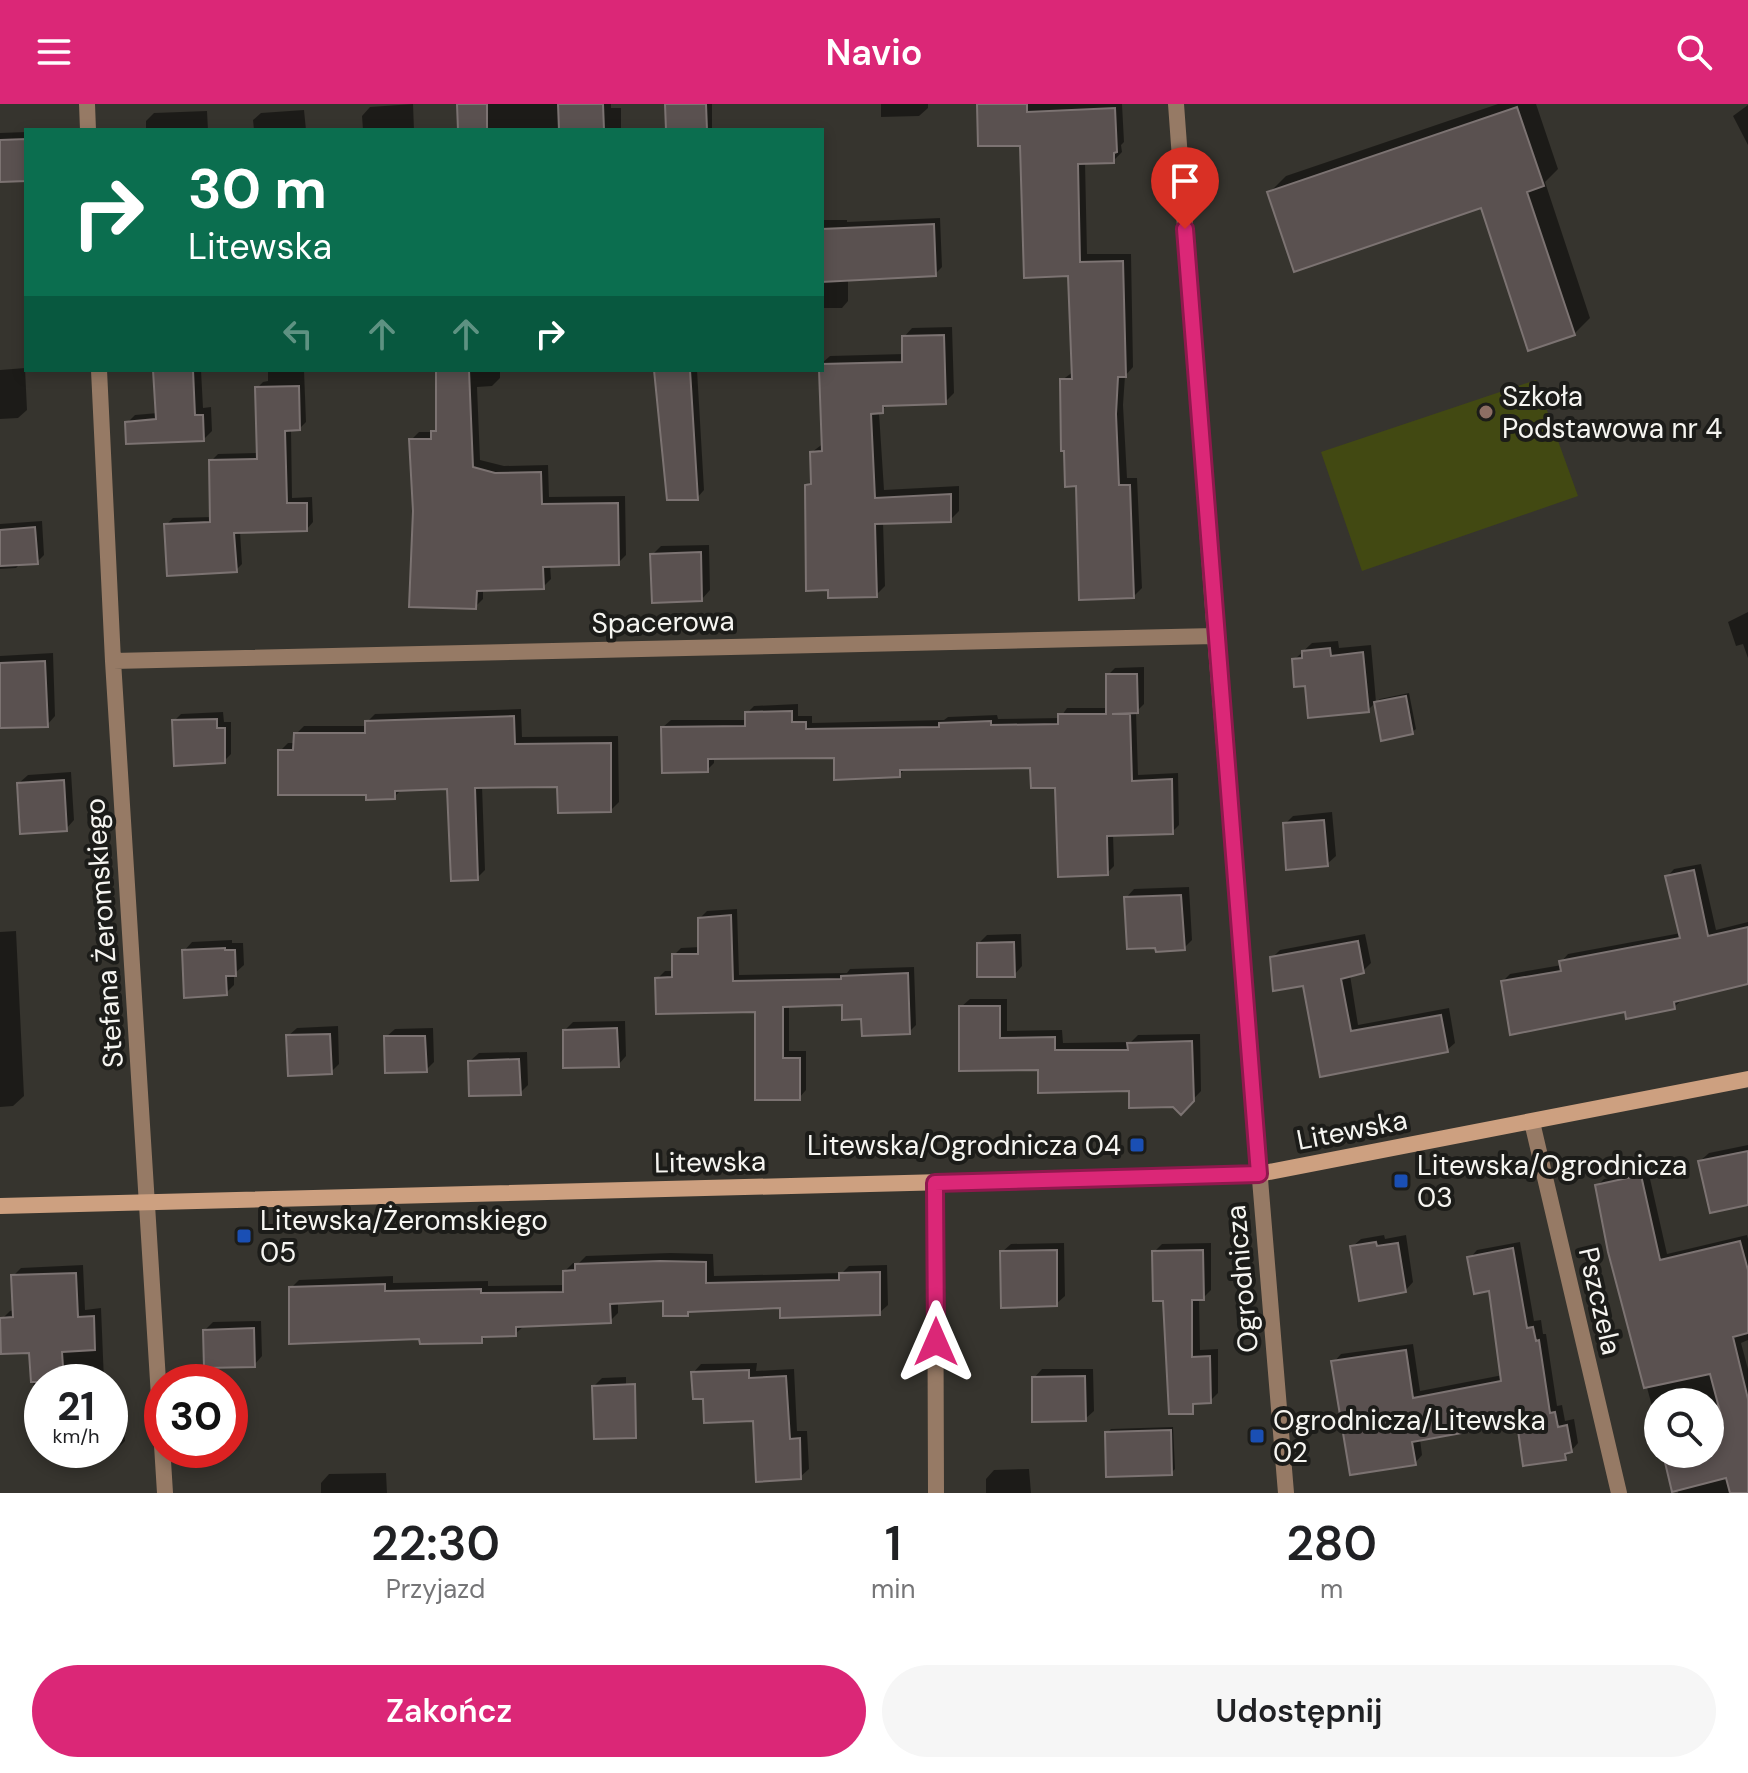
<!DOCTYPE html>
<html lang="pl">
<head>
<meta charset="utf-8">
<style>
  :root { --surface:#fff; --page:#f6f6f6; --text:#202124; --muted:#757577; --accent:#db2777 }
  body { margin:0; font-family:"DM Sans",sans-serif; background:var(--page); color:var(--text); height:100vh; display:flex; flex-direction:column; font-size:30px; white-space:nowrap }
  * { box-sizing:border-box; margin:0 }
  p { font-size:26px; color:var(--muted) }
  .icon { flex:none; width:44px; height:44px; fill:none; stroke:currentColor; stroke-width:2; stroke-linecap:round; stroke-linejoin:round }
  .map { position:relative; height:1389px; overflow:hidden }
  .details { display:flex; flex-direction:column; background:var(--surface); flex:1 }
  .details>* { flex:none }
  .banner { position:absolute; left:24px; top:24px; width:800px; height:244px; border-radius:0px; box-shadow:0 4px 12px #0003; background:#0b6e4f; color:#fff; overflow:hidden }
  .buttons { position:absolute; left:1644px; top:1284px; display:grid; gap:16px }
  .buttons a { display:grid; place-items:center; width:80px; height:80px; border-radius:50%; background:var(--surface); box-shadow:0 4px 12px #0003; font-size:40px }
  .speed { position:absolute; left:24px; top:1260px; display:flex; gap:16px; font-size:40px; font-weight:700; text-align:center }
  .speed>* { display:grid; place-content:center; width:104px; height:104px; border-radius:50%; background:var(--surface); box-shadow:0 4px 12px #0003; line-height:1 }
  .speed small { font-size:20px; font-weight:400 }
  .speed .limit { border:12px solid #d22; background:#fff; color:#111 }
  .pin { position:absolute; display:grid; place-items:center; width:68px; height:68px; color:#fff; margin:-82px -34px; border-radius:50% 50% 50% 0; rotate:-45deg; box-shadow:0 0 8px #0007 }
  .pin .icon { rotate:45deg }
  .me { position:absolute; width:88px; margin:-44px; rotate:0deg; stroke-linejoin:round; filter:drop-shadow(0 0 6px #0008) }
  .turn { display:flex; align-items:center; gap:28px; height:168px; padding:0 32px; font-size:36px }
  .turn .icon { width:104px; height:104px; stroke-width:2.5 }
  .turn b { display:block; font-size:56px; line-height:68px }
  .lanes { display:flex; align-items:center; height:76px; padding:0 32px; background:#0003; justify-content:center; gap:40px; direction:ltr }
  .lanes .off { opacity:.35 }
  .eta { display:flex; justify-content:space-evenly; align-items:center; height:136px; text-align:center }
  .eta b { font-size:48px; font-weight:600; line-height:56px }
  .button { display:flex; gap:16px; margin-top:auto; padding:16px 32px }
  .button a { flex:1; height:92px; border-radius:48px; background:var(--accent); color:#fff; font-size:32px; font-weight:600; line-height:92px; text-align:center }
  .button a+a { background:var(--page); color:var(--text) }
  header { display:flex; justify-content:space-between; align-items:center; height:104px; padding:0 32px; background:var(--accent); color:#fff; font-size:36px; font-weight:600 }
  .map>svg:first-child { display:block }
  .green { fill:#424912 }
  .shadow { fill:#0007 }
  .building { fill:#5a5150; stroke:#7c7372; stroke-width:2 }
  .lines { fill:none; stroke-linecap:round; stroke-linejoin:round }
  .street { stroke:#967a65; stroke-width:16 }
  .secondary { stroke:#cda080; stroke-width:16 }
  .route-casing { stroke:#8e194d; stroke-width:20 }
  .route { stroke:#db2777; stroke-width:14 }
  .education-dot { fill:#8d6e63; stroke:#1c1c19; stroke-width:3 }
  .transit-dot { fill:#1a4fb4; stroke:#1c1c19; stroke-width:3 }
  .labels { text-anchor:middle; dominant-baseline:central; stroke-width:8; stroke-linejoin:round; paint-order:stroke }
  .poi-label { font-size:28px; fill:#f6f5f1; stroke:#1c1c19; text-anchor:start }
  .street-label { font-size:28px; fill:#f6f5f1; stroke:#1c1c19 }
</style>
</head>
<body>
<header><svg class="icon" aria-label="menu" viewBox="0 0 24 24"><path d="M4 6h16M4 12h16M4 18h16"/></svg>Navio<svg class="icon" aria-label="search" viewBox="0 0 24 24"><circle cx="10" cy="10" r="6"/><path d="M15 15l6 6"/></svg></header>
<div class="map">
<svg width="1748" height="1389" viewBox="0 0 1748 1389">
  <rect width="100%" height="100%" fill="#36342e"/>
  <path class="green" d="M1536,276L1578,392L1362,467L1321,348Z"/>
  <path class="shadow" d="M413,0L414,26H363L362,12L370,3Z
    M459,0H611V4H621V26H460Z
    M667,0H712V26H667Z
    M881,0H928V4L919,12L881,13Z
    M979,0H1122L1124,38L1121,41L1122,48L1113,57L1085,58L1087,150H1131L1133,263L1125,272L1123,301L1127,374H1137L1142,484L1134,492L1078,380L1062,276L1073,268L1070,170L1022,40Z
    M1498,0H1536L1558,65L1545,78L1590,214L1574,230L1482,101L1270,88L1286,72Z
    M1748,1V41L1733,12Z
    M304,6L306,26H254L253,16L261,9Z
    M207,7L208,26H146V17L154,9Z
    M26,28V75L0,76V29Z
    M940,114L942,163L935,170L848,174V197L842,204H822V116H847V118Z
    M952,223L954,289L945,298L890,299L879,309L884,386L959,382V407L950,416L883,418L885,482L876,491L807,381L813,376L812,348L824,339L822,259L830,252L904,250V233L912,224Z
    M25,264L27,306L18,314L0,315V266Z
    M155,266H201L203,304L211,303L212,327L204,335L127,319L135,311L158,309Z
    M268,266H304L306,318L300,324L291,325L292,394L312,393L313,418L307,425L240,427L242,460L236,466L166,421L173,414L212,413L211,357L218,350L259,349L257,284L263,278L268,277Z
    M438,266H500V274L492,282L477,283L480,356L504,362L548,361L549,393L625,392L626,451L618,459L550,461L551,475L543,483L483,485V495L475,503L415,407L411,336L419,328H433L438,323Z
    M656,266H697L704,386L697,394Z
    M42,417L44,451L37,458L21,459L16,464L0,465V420Z
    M709,441L710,486L702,495L652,451L661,442Z
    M1748,508V554L1743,540L1736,542L1728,518Z
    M1338,537L1339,544L1371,541L1376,598L1380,595L1409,589L1416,625L1412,628L1376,598L1368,606L1307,580L1294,556L1312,539Z
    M53,549L55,612L47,621L0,622V552Z
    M1144,563V600L1136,608L1138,671L1178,669L1179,721L1172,728L1113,730L1114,762L1107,769L1057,682L1032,662L906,664L899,671L836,652L714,653V659L707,666L663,623L671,616H747V609L754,602L798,600V612H812V619L944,616L948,613L997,611L998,615L1060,614L1067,604H1108V571L1115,564Z
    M521,605L522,633L618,632L619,698L611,706L559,681L482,682L485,766L477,774L449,683L403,684L394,693L368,689L280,647L288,639H296V630L304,622H367V618L375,610Z
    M223,608L224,618H231V650L224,657L174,617L181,610Z
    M71,668L74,716L66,725L19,679L28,671Z
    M1332,708L1336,752L1327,760L1285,720L1293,712Z
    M1701,760L1716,826L1748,818V878L1682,896L1674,903L1626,906L1503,877L1510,870L1562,861L1561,858L1568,850L1681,829L1667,773L1674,765Z
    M1189,783L1192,836L1184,844L1126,794L1134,785Z
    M737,805L739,871L847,869L850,865L914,863L916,921L909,928L863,912L844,899L789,901V947H806V986L799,994L757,906L657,875L665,867H674V851L681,844L700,843V814L707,807Z
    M16,827L24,992L13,1002L0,1003V828Z
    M1021,830L1022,862L1014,871L979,839L987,831Z
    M1365,830L1371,859L1363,867L1350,871L1358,921L1449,904L1455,939L1447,946L1321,971L1305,879L1272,854L1280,846Z
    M232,836V839H243L244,861L234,870V881L226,889L184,847L192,838Z
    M970,895H1007V927L1062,926L1063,939L1131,938L1138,931L1200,930L1201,987L1181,1008L1174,1001L1131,985L1040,964L961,965V903Z
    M625,917L626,952L618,961L565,926L573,918Z
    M338,922L339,960L331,968L288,932L297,924Z
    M433,924L434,958L426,966L386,933L395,925Z
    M527,948L528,981L520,989L470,957L479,949Z
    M1748,1041V1099L1700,1057L1709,1049Z
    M1648,1066L1667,1150L1747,1131L1748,1135V1236L1741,1239L1748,1265V1382L1734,1389H1678L1677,1383L1696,1350H1710V1298H1658V1324L1610,1148L1597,1082L1604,1075Z
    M1384,1131L1385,1135L1406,1131L1413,1178L1405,1187L1352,1143L1361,1135Z
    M1520,1138L1534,1217L1541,1216L1543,1230H1546L1557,1302L1562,1301L1565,1317L1574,1315L1578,1339L1565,1354L1518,1316L1420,1335L1422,1351L1415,1359L1334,1258L1341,1250L1413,1240L1420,1287L1503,1271L1491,1185L1470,1154L1477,1146Z
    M1064,1139L1065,1192L1056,1200L1002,1148L1011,1140Z
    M1211,1139V1186L1203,1194H1199L1200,1246L1218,1245V1289L1210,1297L1165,1195L1154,1148L1162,1140Z
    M670,1149L713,1150L714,1172L842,1169L849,1162L887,1161L888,1201L879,1209L782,1202L692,1205L688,1210L665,1195L618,1197V1209L610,1217L524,1222L515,1230L488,1231L481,1237L421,1233L291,1184L299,1176L393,1172V1179L488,1177V1182L565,1181V1167L573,1159H579L586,1152Z
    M83,1161L85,1206L101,1204L104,1277L107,1278H42V1289H34L31,1247L2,1215L10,1207L15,1206L13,1172L21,1164Z
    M261,1217L262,1252L254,1261L205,1226L213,1218Z
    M757,1259L756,1267L794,1265L797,1327H807L809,1365L800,1373L755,1315L705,1293L693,1269L701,1260Z
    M1042,1265H1093L1094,1307L1085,1315L1034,1274Z
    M626,1273V1324L594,1282L602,1274Z
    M110,1292H122L125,1337L117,1345L110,1346Z
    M1173,1323L1175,1365L1171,1369L1107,1329L1111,1325Z
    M63,1346H108L63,1350Z
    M1029,1365L1031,1389H986V1375L994,1366Z
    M386,1369L387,1389H321V1379L329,1370Z"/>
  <path class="building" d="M457,0H487V26H458Z
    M558,0H603L604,26H559Z
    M665,0H706L707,26H666Z
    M977,0H1027V8L1115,4L1117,48L1114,49V59L1078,60L1080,158L1123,157L1126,273H1118L1116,310L1119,381H1130L1134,494L1079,496L1076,382L1065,383L1064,347H1061L1060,275H1072L1068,172L1024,174L1020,42H978Z
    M1517,3L1544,82L1527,88L1575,231L1528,247L1481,104L1294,168L1267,88Z
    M26,35V77L0,78V36Z
    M934,120L936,172L822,178V125Z
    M944,231L946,300L883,302V309L871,310L875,394L951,390V418L875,420L877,493L828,494V486L806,487L805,381L811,380L810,348L822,347L819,266H822V260L902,258V232Z
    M153,266H193L195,311H203L204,337L126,340L125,318L156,315Z
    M436,266H469L473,363L495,369L541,368L542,400L618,399L619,461L543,463L544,485L477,487L476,505L409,503L413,407L409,335H431V327H436Z
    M654,266H690L698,396H667Z
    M299,282L300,326L285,327L287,399H307V427L234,429L237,468L167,472L164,420L210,418L209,356L257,355L255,283Z
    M35,423L38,460L0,462V426Z
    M701,448L702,497L652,499L650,450Z
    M1330,544L1331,552L1363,548L1369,608L1308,614L1305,582L1294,583L1292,555L1302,554V547Z
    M45,557L48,623L0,624V559Z
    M1106,570H1137L1138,609L1112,610H1130L1132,677L1172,675L1173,730L1107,732L1108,771L1058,773L1055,684H1031L1030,664L900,666V673L834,676V654L708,655V668L662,669L661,623L745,622V608L792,607V618H806V625L939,623V619L991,617V621L1058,620V610H1106Z
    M1406,592L1413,630L1381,637L1374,598Z
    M514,612L515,640L611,639V708L558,709L557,683L475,684L478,776L451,777L447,685L395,687V695L366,696V691H278V646H293L294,629H365V617Z
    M217,615V624H225V659L174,662L172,616Z
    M64,676L67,727L20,730L17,679Z
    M1324,716L1328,762L1286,766L1283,719Z
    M1694,766L1708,832L1748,823V880L1674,898L1675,905L1626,915L1625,908L1510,931L1501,877L1561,867L1559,857L1680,834L1665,772Z
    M1181,791L1185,846L1156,848L1155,844L1127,845L1124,793Z
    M731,811L733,877L841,875V872L908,869L910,930L862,932L861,915L842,916V901L783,903V954H800V996H755V908L656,910L655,874L672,873V850H698V814Z
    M1358,837L1364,869L1341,875L1351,927L1441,911L1448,948L1320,973L1303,882L1273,887L1270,853Z
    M1014,838L1015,873H977V839Z
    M225,844V846H235L236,872H226L227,891L184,894L182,846Z
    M959,902H1000V934L1055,933V946H1128L1127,939L1192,937L1194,997L1181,1011L1173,1003L1129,1004V987L1038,989V966L959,967Z
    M617,924L619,963L563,964V926Z
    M330,930L332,970L288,972L286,931Z
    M384,932H425L427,968L385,969Z
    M519,955L521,991L469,992L468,957Z
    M1748,1047V1101L1710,1109L1698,1057Z
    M1641,1071L1660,1156L1740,1137L1748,1166V1229L1733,1233L1748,1295V1389H1730L1726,1374L1672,1388L1663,1350H1710V1323L1723,1319L1710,1270L1644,1284L1608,1148L1595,1081Z
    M1376,1138L1377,1142L1398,1139L1406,1188L1359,1197L1350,1142Z
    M1513,1144L1527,1224L1533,1223L1536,1237L1539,1236L1550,1309L1555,1308L1558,1323L1567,1321L1572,1348L1565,1350L1566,1356L1523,1362L1517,1319L1412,1338L1416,1361L1350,1371L1331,1257L1406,1246L1413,1294L1501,1277L1489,1187L1474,1190L1467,1153Z
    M1057,1146V1202L1001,1204L1000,1147Z
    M1203,1146L1204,1196H1192V1253L1210,1252L1211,1299L1193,1300V1310H1169L1163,1197H1153L1152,1147Z
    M660,1157L706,1158V1179L839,1176V1169L880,1168V1211L780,1214V1204L688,1208V1212H663V1197L610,1200L611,1219L516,1223V1232L482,1233V1239L420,1240L419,1235L289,1240V1183L385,1180V1187L481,1185V1189L563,1188V1167L575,1166V1160Z
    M76,1169L78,1213L94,1212L95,1246L62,1248L64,1278H31L29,1249L1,1250L0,1214L13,1213L11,1171Z
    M254,1224L255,1263L204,1264L203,1226Z
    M749,1266V1274L786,1272L790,1335L800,1334L801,1375L756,1378L753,1317L704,1319L703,1295H693L691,1268Z
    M1085,1272L1086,1317L1032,1318V1273Z
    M635,1280L636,1334L594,1335L592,1282Z
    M1171,1326L1172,1371L1106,1373L1105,1328Z"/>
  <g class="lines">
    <path class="street" d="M87,0L88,26
      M1176,0L1215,532L1286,1389
      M99,266L113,557L165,1389
      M113,557L1215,532
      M1532,1018L1619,1389
      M935,1079L936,1389"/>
    <path class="secondary" d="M0,1102L1259,1070L1748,975"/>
  </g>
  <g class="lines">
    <defs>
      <path id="route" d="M936,1238L935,1079L1259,1070L1185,125"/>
    </defs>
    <use href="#route" class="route-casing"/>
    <use href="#route" class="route"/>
  </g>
  <circle class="education-dot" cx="1486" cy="308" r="8"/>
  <g class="transit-dot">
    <rect x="1129" y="1033" width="16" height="16" rx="4"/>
    <rect x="1393" y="1069" width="16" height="16" rx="4"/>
    <rect x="236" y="1124" width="16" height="16" rx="4"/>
    <rect x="1249" y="1324" width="16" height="16" rx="4"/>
  </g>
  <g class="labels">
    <g class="poi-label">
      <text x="1502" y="292">Szkoła<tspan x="1502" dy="32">Podstawowa nr 4</tspan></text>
      <text x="1121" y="1041" text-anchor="end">Litewska/Ogrodnicza 04</text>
      <text x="1417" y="1061">Litewska/Ogrodnicza<tspan x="1417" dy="32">03</tspan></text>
      <text x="260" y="1116">Litewska/Żeromskiego<tspan x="260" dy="32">05</tspan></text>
      <text x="1273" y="1316">Ogrodnicza/Litewska<tspan x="1273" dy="32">02</tspan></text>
    </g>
    <g class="street-label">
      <text transform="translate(663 518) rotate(-1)">Spacerowa</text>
      <text transform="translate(104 829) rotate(-94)">Stefana Żeromskiego</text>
      <text transform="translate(1352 1026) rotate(-11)">Litewska</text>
      <text transform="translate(710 1058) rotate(-1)">Litewska</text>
      <text transform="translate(1242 1175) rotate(-95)">Ogrodnicza</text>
      <text transform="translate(1600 1197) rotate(77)">Pszczela</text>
    </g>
  </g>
</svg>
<div class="buttons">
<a><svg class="icon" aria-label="search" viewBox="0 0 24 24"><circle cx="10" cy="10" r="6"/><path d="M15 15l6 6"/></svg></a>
</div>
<div class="speed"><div>21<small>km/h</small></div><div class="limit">30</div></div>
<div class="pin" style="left:1185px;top:125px;background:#d93025"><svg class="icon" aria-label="arrive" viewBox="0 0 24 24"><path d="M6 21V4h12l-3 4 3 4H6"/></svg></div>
<svg class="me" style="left:936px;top:1238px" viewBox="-20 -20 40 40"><path d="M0-17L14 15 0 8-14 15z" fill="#db2777" stroke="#fff" stroke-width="4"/></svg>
<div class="banner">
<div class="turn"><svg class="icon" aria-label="right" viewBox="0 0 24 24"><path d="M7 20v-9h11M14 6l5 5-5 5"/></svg><div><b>30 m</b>Litewska</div></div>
<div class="lanes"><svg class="icon off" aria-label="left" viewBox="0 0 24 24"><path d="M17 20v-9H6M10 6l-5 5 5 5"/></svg><svg class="icon off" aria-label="ahead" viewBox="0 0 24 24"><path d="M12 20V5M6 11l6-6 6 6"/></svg><svg class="icon off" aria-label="ahead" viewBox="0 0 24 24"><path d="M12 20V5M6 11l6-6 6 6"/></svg><svg class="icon" aria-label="right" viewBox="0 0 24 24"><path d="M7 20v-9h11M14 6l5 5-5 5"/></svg></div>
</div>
</div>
<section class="details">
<div class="eta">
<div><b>22:30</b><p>Przyjazd</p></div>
<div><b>1</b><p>min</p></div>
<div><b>280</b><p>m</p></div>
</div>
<div class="button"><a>Zakończ</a><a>Udostępnij</a></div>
</section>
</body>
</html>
